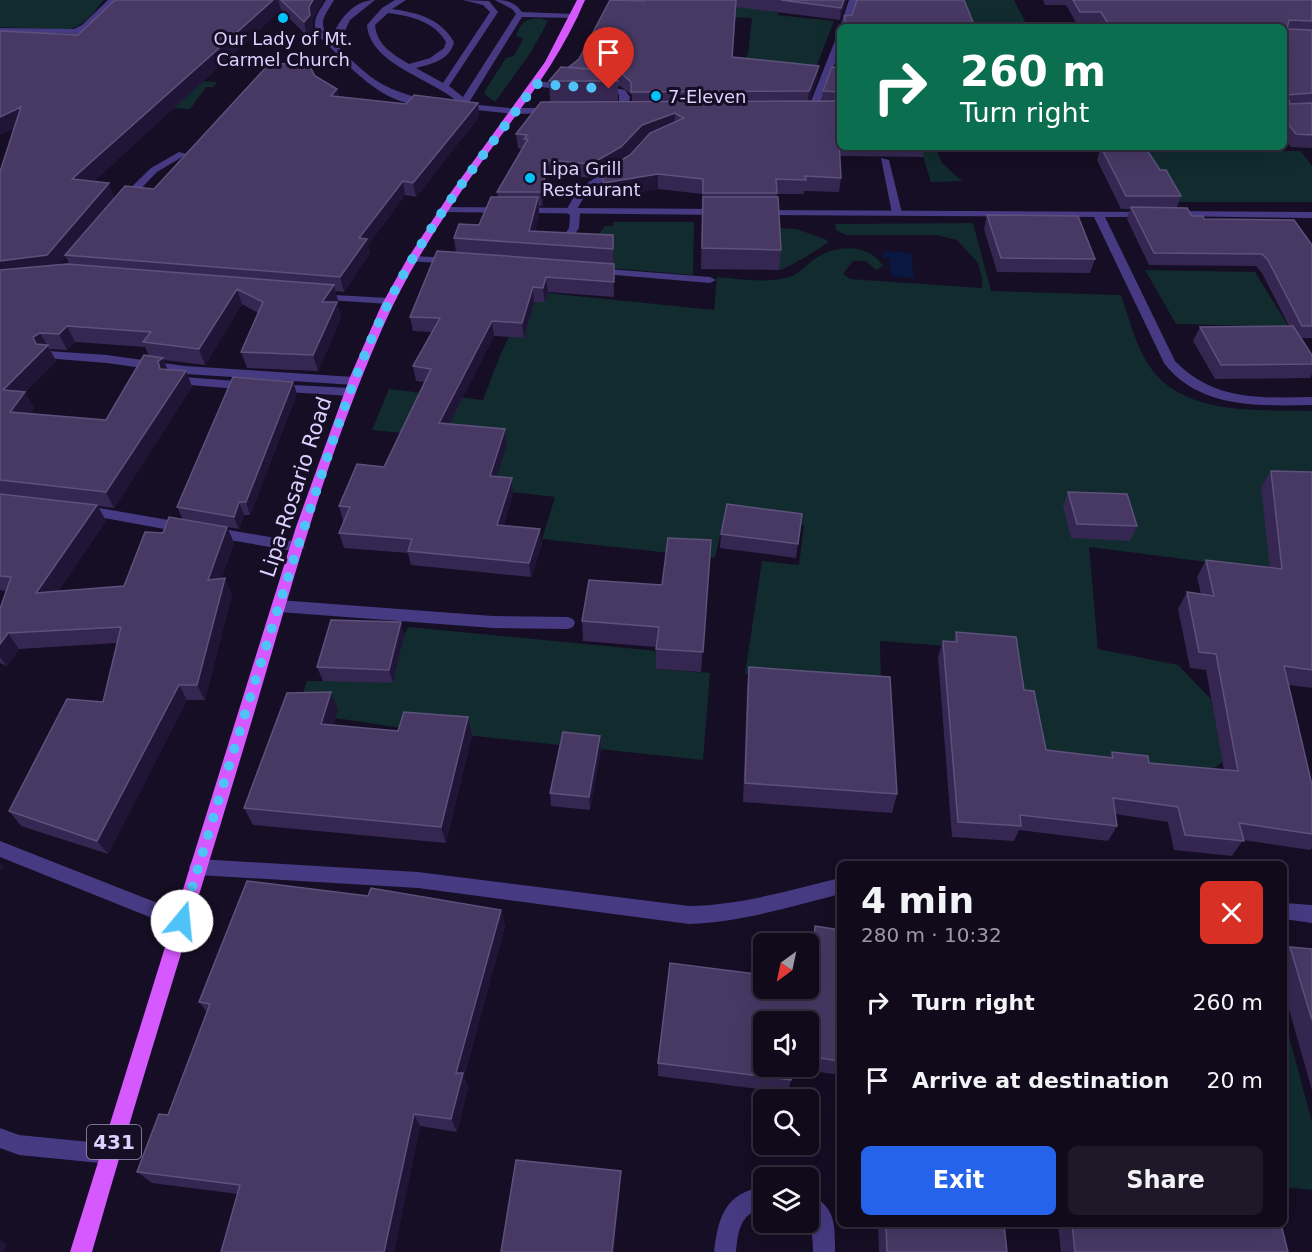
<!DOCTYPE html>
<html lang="en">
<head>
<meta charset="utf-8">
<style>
  :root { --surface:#100a1b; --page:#1e1828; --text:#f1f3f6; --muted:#9c9aa3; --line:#302b3a; --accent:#2563eb }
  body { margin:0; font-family:"DejaVu Sans",sans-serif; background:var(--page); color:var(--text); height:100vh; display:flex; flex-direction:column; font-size:22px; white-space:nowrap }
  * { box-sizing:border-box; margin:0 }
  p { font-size:20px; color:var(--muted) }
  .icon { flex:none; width:33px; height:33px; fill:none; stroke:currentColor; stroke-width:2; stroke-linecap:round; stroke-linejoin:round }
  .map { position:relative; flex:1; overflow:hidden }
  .sheet { position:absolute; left:837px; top:861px; width:450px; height:366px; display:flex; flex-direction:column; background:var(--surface); border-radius:9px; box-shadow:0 6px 24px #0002,0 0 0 2px var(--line) }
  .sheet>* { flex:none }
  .guide { position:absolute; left:837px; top:24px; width:450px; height:126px; border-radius:9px; box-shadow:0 6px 24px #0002,0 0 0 2px var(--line); background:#0b6e4f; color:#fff; overflow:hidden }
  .needle { width:39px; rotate:213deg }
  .buttons { position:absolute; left:753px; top:933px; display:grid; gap:12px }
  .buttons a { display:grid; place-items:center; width:66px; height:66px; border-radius:9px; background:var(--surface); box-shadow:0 6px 24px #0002,0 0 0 2px var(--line); font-size:30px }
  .pin { position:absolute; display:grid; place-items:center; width:51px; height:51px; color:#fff; margin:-62px -26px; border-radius:50% 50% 50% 0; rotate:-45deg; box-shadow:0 0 6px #0007 }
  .pin .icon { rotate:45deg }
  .me { position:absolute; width:66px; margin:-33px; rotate:17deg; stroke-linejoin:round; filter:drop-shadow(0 0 4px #0008) }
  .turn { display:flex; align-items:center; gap:21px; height:126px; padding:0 24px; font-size:27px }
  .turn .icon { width:78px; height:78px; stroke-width:2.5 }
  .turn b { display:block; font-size:42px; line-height:51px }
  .round { display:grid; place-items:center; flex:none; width:63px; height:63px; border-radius:9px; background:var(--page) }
  .summary { display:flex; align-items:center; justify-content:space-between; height:102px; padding:0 24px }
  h1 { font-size:36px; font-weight:700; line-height:45px }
  .action { display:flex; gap:12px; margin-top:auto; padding:12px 24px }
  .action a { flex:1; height:69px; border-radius:9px; background:var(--accent); color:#fff; font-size:24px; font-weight:700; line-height:69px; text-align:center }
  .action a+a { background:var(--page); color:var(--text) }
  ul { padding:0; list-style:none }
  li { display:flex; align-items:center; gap:18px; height:78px; padding:0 24px }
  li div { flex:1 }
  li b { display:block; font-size:22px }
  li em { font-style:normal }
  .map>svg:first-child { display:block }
  .green { fill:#112b2e }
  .water { fill:#0a1741 }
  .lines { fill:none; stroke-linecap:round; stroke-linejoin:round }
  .service { fill:#463a82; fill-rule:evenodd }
  .minor { fill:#463a82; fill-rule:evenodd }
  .primary { fill:#d559fe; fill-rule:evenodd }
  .wall { fill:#352751; fill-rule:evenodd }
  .shaded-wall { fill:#201537 }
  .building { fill:#473964; stroke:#5e517c; stroke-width:1.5 }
  .route { stroke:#4fc3f7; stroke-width:10; stroke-dasharray:0 18 }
  .poi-dot { fill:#02c2fa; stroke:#150e24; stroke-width:2 }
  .labels { text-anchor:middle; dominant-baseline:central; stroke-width:6; stroke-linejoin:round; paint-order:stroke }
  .far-poi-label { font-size:18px; fill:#dcd1ff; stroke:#150e24; text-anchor:start }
  .shield { fill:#150e24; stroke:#a096bd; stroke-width:1.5 }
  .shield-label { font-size:20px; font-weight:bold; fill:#dcd1ff }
  .street-label { font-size:21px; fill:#dcd1ff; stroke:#150e24 }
</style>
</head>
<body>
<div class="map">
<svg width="1312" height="1252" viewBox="0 0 1312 1252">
  <rect width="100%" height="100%" fill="#150e24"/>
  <path class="green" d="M0,0H104C91,15 83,29 62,30L0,27Z
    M610,0H742L777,9L778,15L834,21L816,68L739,69L748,54L752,18L605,13Z
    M961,0H1014L1028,27H970Z
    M540,18L548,21L531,52L495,102L484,94L486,89L506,58L514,56L523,39L516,36C521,22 525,19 540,18Z
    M171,80L217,82L213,87H206L190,109L149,107Z
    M1029,147H1273L1276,151H1301L1312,166V202H1174L1143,151L1030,150Z
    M921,150L937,151L942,163L962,181L931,182Z
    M613,222H694L693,275L596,267L586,251L605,226H613Z
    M973,223L991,291L1121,295C1129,318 1136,347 1150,367C1185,417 1259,409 1312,411V489L1270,570L1089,547L1098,649L1178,665L1211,699L1223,762L1208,772L1038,754L1019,694L1013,651L880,641L881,683L745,674L762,561L799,565L804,525L725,514L715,558L542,539L555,497L492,490L507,444L372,430L389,389L483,400C498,362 511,316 547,293L714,310L717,277C740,279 764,283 786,278C798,275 804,267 813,260C834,245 868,242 883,266L876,270L866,261H853L843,274L850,279L982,288V278L978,263L957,240L937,235H846L836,230L835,224Z
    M776,228L797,229L827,240L828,243C818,249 786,270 779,270Z
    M1145,270L1255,272L1289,327L1176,324Z
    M408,627L658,651L656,669L710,673L703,760L409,729L335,718L336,714L297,711L307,681H323L404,636Z
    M1284,1018L1312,1122V1190L1284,1187Z"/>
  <path class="water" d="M886,251L911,253L914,278L891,276L889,258L880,257Z"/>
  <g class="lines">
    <path class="service" d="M108,0H116L88,29L78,34L0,32V28L74,29L82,25Z
      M326,0H334C325,16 316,23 331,39C339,20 353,0 375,0L350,20L338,46C371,81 386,91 433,101V105C391,110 357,75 330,47C324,41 315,35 315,25C314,17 322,7 326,0Z
      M395,0H406L392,9C418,13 440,18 454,42C450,60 432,64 416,68L443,83L490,12L483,5L463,0L489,1L498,12L449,86L463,97L516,14L512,9L495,0C507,0 515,2 522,12L575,14L579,16L575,18L522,17L468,104L519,109L521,111L516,114L457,108L455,106L459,103C432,78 370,65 367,25L382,8ZM388,13C410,16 434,21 446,42L444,48L430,58L409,64C393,54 377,46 375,25Z
      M535,81L567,84L571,87L567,90L532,86V82Z
      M597,85L625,90L630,97L627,113L619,111V94L594,90V86Z
      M881,158L889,160L902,213L901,215L892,213Z
      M615,166L623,168L587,192L577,209L580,212L579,228L571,240H563L562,238L569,228L570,215L565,212L579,188Z
      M413,256L452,258L457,261L452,264L409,261V257Z
      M595,268L710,277L716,280L710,283L591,273V269Z
      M48,351L107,355L185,366L354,377L360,381L354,385L185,374L107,363L44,358L42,355Z
      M171,376L248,382L254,386L248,390L167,383V377Z
      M275,384L350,388L356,392L350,396L271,391L269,388Z
      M279,600L493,616L568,617L573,619L575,623L573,627L568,629L493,628L279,612L272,606Z
      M0,841L188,915L191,921L188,927L182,930L0,857Z
      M0,1128L19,1135L110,1144L117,1147L120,1154L117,1161L110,1164L19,1155L0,1148Z
      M764,1187V1209C740,1212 738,1232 736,1252H714C718,1218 725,1192 764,1187Z
      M808,1194C836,1206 835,1225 835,1252H813C813,1231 808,1215 808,1194Z"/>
    <path class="minor" d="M849,0H857L848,27H840Z
      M840,35V49L818,109L810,111L808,109L836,38Z
      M555,108L560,111L558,113L516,114L511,111L516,108Z
      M179,152L187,154L157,172L126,204H118V200L151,168Z
      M444,207L721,209L726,212L721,215L440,212V208Z
      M760,210L1151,212V216L1147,217H1105L1175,361C1214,401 1260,398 1312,397V405C1260,406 1199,409 1164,363L1094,217L756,215L755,213Z
      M1171,211L1312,212V218L1167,216V212Z
      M316,294L389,298L395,301L389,304L312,299V295Z
      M82,505L186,523L193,528L186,533L77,513L75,510L77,507Z
      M212,527L298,542L305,547L298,552L207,536L205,532L207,528Z
      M198,859L418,872L689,906C741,905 790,890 840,878V894C790,907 741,922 689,924L418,888L198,875L192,873L189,867L192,861Z
      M1284,903L1312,905V923L1284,919Z"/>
    <path class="primary" d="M577,0H585C560,60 521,108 483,160C445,214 408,269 382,329C325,458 289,596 249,730C197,904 142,1077 92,1252H70L296,527L350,377L381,306L406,261L449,195L545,62Z"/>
  </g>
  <path class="wall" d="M115,0H323L312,21L313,29L307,36L281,10L93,182L115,198L154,189L315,76L337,89L339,96L406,104L478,103L479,117L416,197L405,195L368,245L370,253L344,292L335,291L338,301L337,302L341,318L318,371L247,368L241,352L258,313L242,304L205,365L164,360L168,370L186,371L192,387L114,508L98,506L106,521L58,591L124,586L163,533L183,520L177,507L293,382L297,394L250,515H244L239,529L227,527L234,543L221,579L232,594L205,700H187L108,854L21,826L9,811L103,702L117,643L19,649L7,666L0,663V609L6,591L0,590V172L14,128L0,135V31L78,35ZM66,257L69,264H59ZM75,342L145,347L149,356L106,420L30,414L34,408L25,392L56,361L50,349L67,350Z
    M644,0H847L840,20L736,7L733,57L817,79L809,101H822L823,91L840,68V147H1043L1042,150L924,151L923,157L840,156L841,178L839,192L804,191V194H777L781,250L779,270L701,269L702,194L658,189L604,198L603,172L591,178L550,174L542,206H539V216L535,231L613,235L614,297L548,292L545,302H534L524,338L494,336L449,424L505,429L507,444L496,476L512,478L513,492L504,525L542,544L531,577L411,565L408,553L344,548L339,533L344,521H343L339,506L384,467L425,382L416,381L413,366L432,332L413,331L410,317L456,253L454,238L479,225L498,197L497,192L522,149L518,148L516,134L550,102L549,81L569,67L644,1ZM618,86H620L632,95V102H618ZM646,137L630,155L625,158L642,139Z
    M1043,0H1312V148L1291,147L1284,139V27H1099L1098,24H1077L1066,5H1045Z
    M844,16L975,27H843Z
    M1101,147L1139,150L1160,170L1181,196L1177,207L1192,216L1312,245V338H1301L1312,355V374L1310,378L1215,379L1193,341L1200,327L1289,326L1262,273L1256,266L1149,265L1127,219L1130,209H1121L1097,160Z
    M987,215L1095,259L1090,273L997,272L984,229Z
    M1271,471L1312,472V688L1289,685L1312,785V848L1310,850L1243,840L1232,856L1174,850L1168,822L1115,814L1117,826L1108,841L1019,830L1014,841L952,837L938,657L943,641L953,642L956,632L1024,690L1046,750L1109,757L1112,752L1149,763L1224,770L1206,670L1190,668L1178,609L1187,592L1201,594L1197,577L1206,560L1270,568L1261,488Z
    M1068,492L1137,526L1130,541L1071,538L1063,506Z
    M802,514L796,558L720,548L721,534Z
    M711,540L701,672L656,669V647L583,641L582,621L662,585Z
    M401,622L404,636L393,683L323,681L317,667Z
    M749,667L897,794L892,813L743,802L747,687Z
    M338,710L333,725L398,731L472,735L446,843L253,825L244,808Z
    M600,736L601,749L590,810L551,806L550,793Z
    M368,896L501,910L505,926L464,1077L468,1087L457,1132L420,1126L394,1252H221L238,1194L152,1183L137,1172L168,1115L207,1012L199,1002Z
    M815,926L840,930V1075L792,1068L791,1080L788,1093L658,1076V1063L808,988L811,942ZM808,1022V1066H764Z
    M1290,947L1312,949V1090L1284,992V953Z
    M878,1224H1004L1007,1252H879Z
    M1058,1224H1281L1288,1252H1061Z"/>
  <path class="shaded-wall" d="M273,0H278L281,10L79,195L72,179Z
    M313,0H323L312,21L313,29L307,36L304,22L309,7Z
    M844,0H847L840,20L841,8Z
    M819,66L817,79L807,105L809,91Z
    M337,89L340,102L331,96Z
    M478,103L479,117L416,197L413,183Z
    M21,107L27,122L0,135V117Z
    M675,113V127L642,139L622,161L591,178V164L642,125Z
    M549,160L550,174L542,206L541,192Z
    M658,174V189L604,198L603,183Z
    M403,181L405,195L368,245L370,253L344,292L340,277L359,238Z
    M109,183L115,199L65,255L66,257L54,271L0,278V261Z
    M538,197L539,216L532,244L529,231Z
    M546,277L548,292L545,302L543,288Z
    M334,285L338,301L326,317L322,302Z
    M533,287L534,302L524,338L522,323Z
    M237,289L242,304L205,365L199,349Z
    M337,302L341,318L318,371L313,355Z
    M492,321L494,336L442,438L439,423Z
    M67,326L75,342L67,350L59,334Z
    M40,333L56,361L11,406L3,390L33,337Z
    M163,358L169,374L160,369L158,361Z
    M186,371L192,387L114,508L106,492Z
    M293,382L297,394L250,515L246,502Z
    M25,392L34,408L19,428L10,412Z
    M505,429L507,444L492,490L490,476Z
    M512,478L513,492L500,539L497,525Z
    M239,502L244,515L239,529L234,517Z
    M97,505L106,521L46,608L36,593Z
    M227,527L234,543L215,595L208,580Z
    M540,529L542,544L531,577L529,563Z
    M225,578L232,594L205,700L197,685Z
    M401,622L404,636L393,683L389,670Z
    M8,633L19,649L7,666L0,657V644Z
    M179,685L187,700L108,854L97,841Z
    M331,692L338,710L328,742L321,724Z
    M468,717L472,735L446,843L441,827Z
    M600,736L601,749L590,810L589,797Z
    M0,863L4,867L0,871Z
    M501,910L505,926L464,1077L468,1087L457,1132L451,1119L456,1073Z
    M414,1114L420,1126L394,1252H384Z
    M621,1171V1179L614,1252H612Z
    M0,1240L7,1244L4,1252H0Z"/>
  <path class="building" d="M115,0H273L72,179L109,183L47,255L0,261V172L21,107L0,117V31L78,35Z
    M281,0H313L309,7L310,15L304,22Z
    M610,0L644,1V0H736L732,57L819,66L809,91L631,92V82L620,72L569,67L579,59Z
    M781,0H844L841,8Z
    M857,0H964L975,27H847L844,16L852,15Z
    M1073,0H1312V21L1289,20L1287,29L1312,30V93L1287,95L1290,104L1312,103V135L1296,134L1284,119V27H1110L1101,12H1080Z
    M270,63L309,65L315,76L337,89L331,96L406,104L414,95L478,103L413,183L403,181L359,238L367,239L340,277L65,255L125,186L154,189Z
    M561,67L613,71L618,81H549Z
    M832,67L840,68V92L823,91Z
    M840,101V142H839L841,178L805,176L806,180L776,179L777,193H703V179L658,174L603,183V171L630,155L650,133L684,118L675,113L642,125L621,147L591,164L549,160L541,192H497L528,139H524L527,135L516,134L541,102Z
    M1101,147H1137L1139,150H1147L1160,170H1166L1181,196H1126Z
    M491,197H538L529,231L613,235V249L454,238L459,224L479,225Z
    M703,197H778L781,250L702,248Z
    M1131,207L1187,208L1192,216H1203L1204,219L1294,220L1312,245V326H1302L1268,260L1262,254L1154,253Z
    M987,215L1078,216L1095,259L1001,258Z
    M437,251L614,264V282L546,277L543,288L533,287L522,323L492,321L439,423L505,429L490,476L512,478L497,525L540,529L529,563L408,551L412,539L339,533L350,507L339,506L357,464L384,467L431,369L413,366L440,318L410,317Z
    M67,264L334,285L322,302H337L313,355L241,352L263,302L237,289L199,349L143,342L151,332L67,326L59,334L40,333L33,337L36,344L48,345L3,390L25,392L10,412L106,420L144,355L163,358L158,361L160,369L186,371L106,492L0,480V270Z
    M1293,326L1312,355V364L1221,365L1200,327Z
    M233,377L293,382L246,502H239L234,517L177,507Z
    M1271,471L1312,472V670L1284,666L1312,785V834L1239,823L1244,841L1185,835L1178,807L1113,798L1117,826L1020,815L1021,826L958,822L943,641L957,642L956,632L1016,637L1024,690L1034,691L1046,750L1113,758L1112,752L1148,756L1149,763L1238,771L1216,654L1199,652L1187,592L1214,596L1206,560L1282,569Z
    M1068,492L1127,494L1137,526L1077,524Z
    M0,494L97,505L36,593L124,586L145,532L163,533L169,517L227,527L208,580L225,578L197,685H179L97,841L9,811L67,699L103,702L121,627L8,633L0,644V609L11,577L0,576Z
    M727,504L802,514L798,544L721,534Z
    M668,538L711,540L703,652L656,649L659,627L582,621L589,580L662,585Z
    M331,620L401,622L389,670L317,667Z
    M749,667L890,677L897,794L745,783Z
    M331,692L321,724L398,731L404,712L468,717L441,827L244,808L287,693Z
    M563,732L600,736L589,797L550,793Z
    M247,881L368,896L371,888L501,910L456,1073H463L451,1119L414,1114L384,1252H221L240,1185L137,1172L159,1114L168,1115L210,1004L199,1002Z
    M815,926L840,930V1061L808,1056V1022H764V1066H792L791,1080L658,1063L670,963L764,975V988H808V981H811Z
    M1290,947L1312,949V1020Z
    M516,1160L621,1171L612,1252H501Z
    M886,1224H1004L1007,1252H887Z
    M1072,1224H1281L1288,1252H1075Z"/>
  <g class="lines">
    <path class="route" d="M182,921C222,789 262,656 305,525C330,450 353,373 389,302C428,223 484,155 536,84L609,89"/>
  </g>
  <g class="poi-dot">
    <circle cx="283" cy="18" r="6"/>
    <circle cx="656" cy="96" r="6"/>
    <circle cx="530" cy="178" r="6"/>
  </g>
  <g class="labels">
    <g class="far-poi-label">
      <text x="283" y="38" text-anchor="middle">Our Lady of Mt.<tspan x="283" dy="21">Carmel Church</tspan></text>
      <text x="668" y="96">7-Eleven</text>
      <text x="542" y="168">Lipa Grill<tspan x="542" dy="21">Restaurant</tspan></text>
    </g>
    <rect class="shield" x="87" y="1125" width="54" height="34" rx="4.5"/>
    <g class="shield-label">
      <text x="114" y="1142">431</text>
    </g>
    <g class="street-label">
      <text transform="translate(296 487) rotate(-72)">Lipa-Rosario Road</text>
    </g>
  </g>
</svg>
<div class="buttons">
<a><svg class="needle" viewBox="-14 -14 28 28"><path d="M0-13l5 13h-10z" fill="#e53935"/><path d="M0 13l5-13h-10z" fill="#9c9aa3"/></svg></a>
<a><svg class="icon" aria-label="sound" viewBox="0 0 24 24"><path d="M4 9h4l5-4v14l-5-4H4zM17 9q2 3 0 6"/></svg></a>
<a><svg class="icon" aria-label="search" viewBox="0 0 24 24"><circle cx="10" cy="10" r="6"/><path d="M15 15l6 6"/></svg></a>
<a><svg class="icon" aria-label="layers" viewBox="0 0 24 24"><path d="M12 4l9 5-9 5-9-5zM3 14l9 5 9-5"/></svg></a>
</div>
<div class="pin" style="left:609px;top:89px;background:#d93025"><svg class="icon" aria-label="arrive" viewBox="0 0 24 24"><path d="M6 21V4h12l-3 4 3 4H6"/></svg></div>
<svg class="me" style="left:182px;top:921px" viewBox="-20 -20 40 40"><circle r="19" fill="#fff"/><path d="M0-13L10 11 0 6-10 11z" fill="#4fc3f7"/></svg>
<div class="guide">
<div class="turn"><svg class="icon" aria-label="right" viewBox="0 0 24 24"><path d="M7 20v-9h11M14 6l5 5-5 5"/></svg><div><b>260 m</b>Turn right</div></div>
</div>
<section class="sheet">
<div class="summary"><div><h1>4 min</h1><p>280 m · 10:32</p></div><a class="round" style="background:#d93025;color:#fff"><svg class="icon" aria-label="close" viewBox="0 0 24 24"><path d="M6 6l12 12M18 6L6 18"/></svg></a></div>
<ul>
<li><svg class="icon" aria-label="right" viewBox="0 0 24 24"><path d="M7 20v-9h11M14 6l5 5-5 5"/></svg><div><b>Turn right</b></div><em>260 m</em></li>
<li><svg class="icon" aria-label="arrive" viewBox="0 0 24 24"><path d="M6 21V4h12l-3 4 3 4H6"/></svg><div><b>Arrive at destination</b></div><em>20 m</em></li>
</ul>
<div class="action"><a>Exit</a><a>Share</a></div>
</section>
</div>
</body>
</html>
